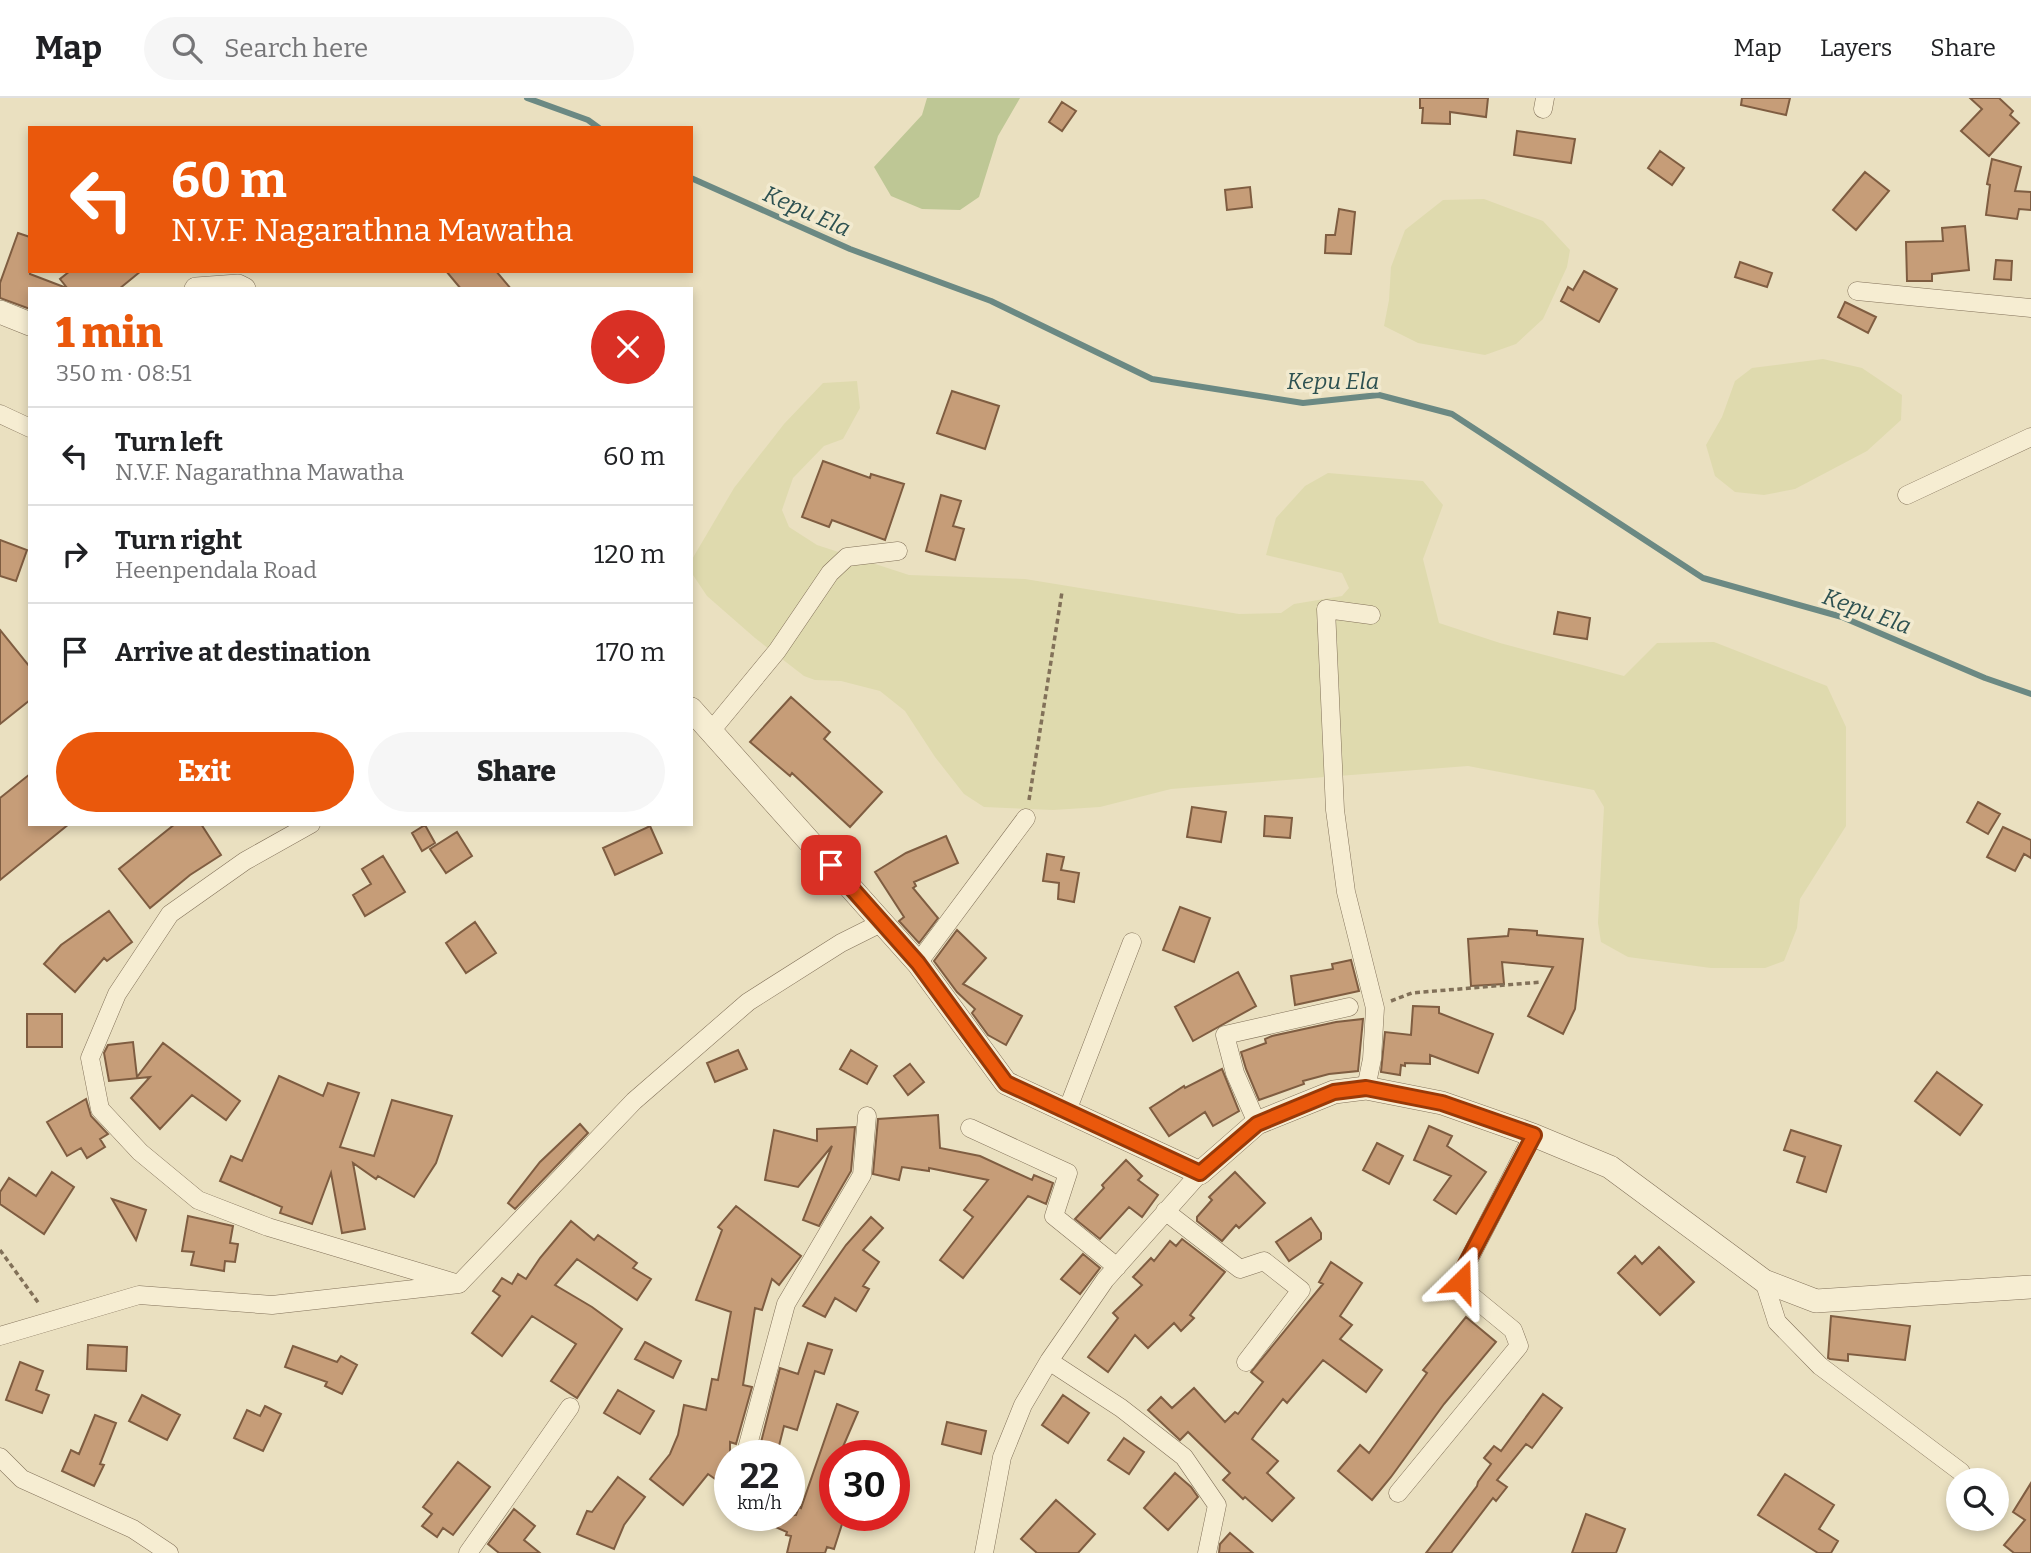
<!DOCTYPE html>
<html lang="en">
<head>
<meta charset="utf-8">
<style>
  :root { --surface:#fff; --page:#f6f6f6; --text:#202124; --muted:#757577; --line:#e0e0e0; --accent:#ea580c }
  body { margin:0; font-family:Bitter,serif; background:var(--page); color:var(--text); height:100vh; display:flex; flex-direction:column; font-size:26px; white-space:nowrap }
  * { box-sizing:border-box; margin:0 }
  p { font-size:23px; color:var(--muted) }
  .icon { flex:none; width:38px; height:38px; fill:none; stroke:currentColor; stroke-width:2; stroke-linecap:round; stroke-linejoin:round }
  .map { position:relative; flex:1; overflow:hidden }
  .sheet { position:absolute; left:28px; top:189px; width:665px; height:539px; display:flex; flex-direction:column; background:var(--surface); border-radius:0px; box-shadow:0 4px 10px #0003 }
  .sheet>* { flex:none }
  .top-card { position:absolute; left:28px; top:28px; width:665px; height:147px; border-radius:0px; box-shadow:0 4px 10px #0003; background:#ea580c; color:#fff; overflow:hidden }
  .fabs { position:absolute; left:1946px; top:1370px; display:grid; gap:14px }
  .fabs a { display:grid; place-items:center; width:63px; height:63px; border-radius:50%; background:var(--surface); box-shadow:0 4px 10px #0003; font-size:35px }
  .speed { position:absolute; left:714px; top:1342px; display:flex; gap:14px; font-size:35px; font-weight:700; text-align:center }
  .speed>* { display:grid; place-content:center; width:91px; height:91px; border-radius:50%; background:var(--surface); box-shadow:0 4px 10px #0003; line-height:1 }
  .speed small { font-size:18px; font-weight:400 }
  .speed .limit { border:10px solid #d22; background:#fff; color:#111 }
  .pin { position:absolute; display:grid; place-items:center; width:60px; height:60px; color:#fff; margin:-30px; border-radius:14px; box-shadow:0 4px 10px #0006 }
  .me { position:absolute; width:77px; margin:-38px; rotate:22deg; stroke-linejoin:round; filter:drop-shadow(0 0 5px #0008) }
  .turn { display:flex; align-items:center; gap:24px; height:147px; padding:0 28px; font-size:32px }
  .turn .icon { width:91px; height:91px; stroke-width:2.5 }
  .turn b { display:block; font-size:49px; line-height:60px }
  .round { display:grid; place-items:center; flex:none; width:74px; height:74px; border-radius:37px; background:var(--page) }
  .headline { display:flex; align-items:center; justify-content:space-between; height:119px; padding:0 28px }
  h1 { font-size:42px; font-weight:800; line-height:52px; color:var(--accent) }
  .primary-button { display:flex; gap:14px; margin-top:auto; padding:14px 28px }
  .primary-button a { flex:1; height:80px; border-radius:42px; background:var(--accent); color:#fff; font-size:28px; font-weight:800; line-height:80px; text-align:center }
  .primary-button a+a { background:var(--page); color:var(--text) }
  ul { padding:0; list-style:none }
  li { display:flex; align-items:center; gap:21px; height:98px; padding:0 28px; border-top:2px solid var(--line) }
  li div { flex:1 }
  li b { display:block; font-size:26px }
  li em { font-style:normal }
  header { display:flex; align-items:center; gap:42px; box-sizing:border-box; height:98px; padding:0 35px; background:var(--surface); border-bottom:2px solid var(--line) }
  header strong { font-size:33px }
  nav { display:flex; gap:38px; margin-inline-start:auto; font-size:24px }
  .search { width:490px; height:63px; background:var(--page); display:flex; align-items:center; gap:18px; box-sizing:border-box; padding:0 24px; border-radius:38px; color:var(--muted); font-size:26px }
  .map>svg:first-child { display:block }
  .farmland { fill:#dfdaae }
  .green { fill:#bec795 }
  .lines { fill:none; stroke-linecap:round; stroke-linejoin:round }
  .stream { stroke:#6b8983; stroke-width:6 }
  .building { fill:#c69d78; stroke:#7f5d41; stroke-width:2 }
  .minor-casing { stroke:#827159; stroke-width:19 }
  .tertiary-casing { stroke:#827159; stroke-width:24 }
  .path { stroke:#827159; stroke-width:3.5; stroke-dasharray:5 3.5; stroke-linecap:butt }
  .minor { stroke:#f6edd2; stroke-width:18 }
  .tertiary { stroke:#f6edd2; stroke-width:23 }
  .route-casing { stroke:#983908; stroke-width:18 }
  .route { stroke:#ea580c; stroke-width:12 }
  .labels { text-anchor:middle; dominant-baseline:central; stroke-width:7; stroke-linejoin:round; paint-order:stroke }
  .water-label { font-size:23px; font-style:italic; fill:#2d5151; stroke:#f2eacf }
</style>
</head>
<body>
<header>
<strong>Map</strong>
<div class="search"><svg class="icon" aria-label="search" viewBox="0 0 24 24"><circle cx="10" cy="10" r="6"/><path d="M15 15l6 6"/></svg>Search here</div>
<nav><a>Map</a><a>Layers</a><a>Share</a></nav>
</header>
<div class="map">
<svg width="2031" height="1455" viewBox="0 0 2031 1455">
  <rect width="100%" height="100%" fill="#eae0c0"/>
  <path class="farmland" d="M1484,101L1543,123L1570,152L1567,169L1543,221L1516,246L1485,257L1418,245L1384,228L1389,202L1391,169L1405,132L1443,102Z
    M1823,261L1862,270L1902,297L1901,322L1867,353L1795,391L1764,397L1735,394L1715,378L1706,347L1722,319L1735,283L1752,270Z
    M857,283L860,310L843,341L824,348L793,380L782,412L789,429L817,447L909,477L1025,481L1239,516L1281,515L1294,506L1342,498L1349,490L1342,475L1266,457L1276,420L1305,388L1328,375L1423,383L1443,407L1423,461L1439,525L1500,545L1624,578L1657,545L1714,544L1827,588L1846,629V728L1800,801L1797,830L1784,863L1765,870H1711L1628,859L1601,844L1598,825L1604,709L1594,692L1468,668L1171,691L1100,709L1053,712L984,709L964,696L935,659L905,613L880,593L841,583L815,582L804,578L755,540L707,498L691,474V463L734,390L784,326L823,285Z"/>
  <path class="green" d="M927,0H1020L998,38L979,99L960,112L922,111L891,98L874,69L922,17Z"/>
  <g class="lines">
    <path class="stream" d="M527,0L588,22L599,30
      M691,80L850,151L991,203L1152,281L1303,305L1379,297L1452,316L1703,480L1842,519L1985,580L2031,596"/>
  </g>
  <path class="building" d="M1420,0H1488L1486,19L1450,14V26L1422,25L1423,10H1420Z
    M1742,0H1790L1786,17L1741,7Z
    M1970,0H1999L2013,13L2010,17L2019,25L1989,58L1961,33L1982,11Z
    M1062,4L1076,13L1062,33L1049,24Z
    M1517,33L1575,41L1571,65L1514,57Z
    M1660,53L1684,70L1672,87L1648,70Z
    M1992,61L2021,69L2015,93L2031,94V112L2019,111L2017,121L1986,117L1990,87L1987,86Z
    M1865,74L1889,93L1856,132L1833,112Z
    M1250,89L1252,109L1227,112L1225,92Z
    M1339,111L1355,114L1351,156L1325,155L1326,137H1335Z
    M1965,128L1969,172L1932,176V183H1907L1906,144L1943,143L1942,130Z
    M18,135L30,139V176L64,189V191H30V211L0,200V185Z
    M1996,162L2012,163L2011,182L1994,181Z
    M1740,164L1772,175L1767,189L1735,179Z
    M70,173H141L119,191H68L60,181Z
    M446,173H496L511,191H461Z
    M1584,173L1617,191L1599,224L1561,203L1568,189L1573,192Z
    M1845,204L1876,219L1868,235L1838,219Z
    M952,293L999,308L985,351L937,335Z
    M823,363L870,380L871,376L904,386L885,442L832,422L829,429L802,419Z
    M941,397L961,403L953,428L964,431L955,462L926,453Z
    M0,442L27,452L16,483L0,478Z
    M1558,514L1590,520L1587,541L1554,536Z
    M0,532L30,569V602L0,626Z
    M791,599L830,634L824,641L882,694L850,729L792,675L790,678L750,644Z
    M30,676V726H69L0,782V700Z
    M1978,704L2000,716L1988,736L1967,724Z
    M1192,709L1226,714L1221,744L1187,739Z
    M1265,718L1292,720L1290,740L1264,738Z
    M175,726H201L221,757L190,777L150,810L119,771Z
    M425,727L435,745L422,753L412,735Z
    M650,728L662,755L615,777L603,750Z
    M2003,729L2031,742V760L2024,756L2015,773L1987,759Z
    M457,734L472,758L446,775L430,751Z
    M946,738L958,765L914,784L916,788L913,790L938,820L919,845L899,823L904,819L875,774L906,755Z
    M1047,756L1064,759L1061,772L1079,775L1074,804L1058,801L1059,785L1043,783Z
    M383,758L405,794L365,818L353,797L371,786L362,771Z
    M1180,809L1210,820L1194,864L1163,852Z
    M109,813L132,844L107,863L104,860L75,894L44,866L61,847Z
    M475,824L496,855L466,875L446,845Z
    M1509,831L1537,833V837L1583,841L1575,911L1563,936L1528,918L1553,869L1502,864L1504,886L1471,888L1468,841L1508,838Z
    M957,832L986,860L963,886L1022,918L1006,947L988,937L972,915L975,911L957,894L934,863Z
    M1351,862L1359,893L1295,907L1291,878L1333,871L1332,866Z
    M1238,874L1256,908L1193,943L1175,909Z
    M1413,908L1439,909V915L1493,936L1478,975L1430,957V966L1405,965V968L1401,967L1400,977L1381,974L1385,934L1411,937Z
    M27,916H62V949H27Z
    M1363,921L1358,973L1329,976L1303,983L1304,986L1259,1002L1246,971L1241,954L1266,945L1265,941L1272,938L1336,924Z
    M133,944L137,979L163,945L240,1003L226,1022L192,997L160,1031L131,1000L150,979L109,983L104,955L108,947Z
    M738,952L747,971L715,984L707,965Z
    M851,952L877,968L867,986L840,971Z
    M910,966L924,984L908,997L894,978Z
    M1222,971L1239,1013L1213,1028L1205,1014L1169,1038L1150,1010L1184,988L1185,990Z
    M1937,974L1982,1007L1960,1037L1915,1003Z
    M279,978L323,998L328,985L359,995L340,1049L374,1058L392,1002L452,1018L436,1065L414,1099L378,1078L376,1081L353,1065L365,1131L342,1135L331,1075L312,1126L280,1115L282,1109L220,1083L231,1058L242,1063Z
    M86,1001L91,1018L108,1036L100,1041L105,1049L87,1060L81,1050L67,1058L47,1024Z
    M938,1017L940,1050L980,1058L1032,1082L1034,1077L1053,1085L1046,1106L1028,1098L963,1180L940,1162L973,1119L964,1112L988,1082L929,1070V1073L902,1069L899,1082L873,1076L878,1021Z
    M580,1026L588,1035L515,1111L508,1105L540,1064Z
    M1429,1028L1452,1038L1447,1048L1486,1074L1456,1116L1434,1102L1451,1078L1414,1062Z
    M855,1029L851,1073L819,1128L803,1122L832,1048L798,1089L765,1082L774,1032L817,1043V1031Z
    M1791,1032L1841,1048L1826,1094L1797,1084L1805,1059L1784,1052Z
    M1377,1045L1403,1058L1389,1086L1363,1072Z
    M1126,1062L1142,1078L1138,1082L1158,1097L1142,1119L1129,1109L1100,1141L1075,1121L1104,1090L1102,1087Z
    M52,1074L74,1089L44,1136L0,1106V1094L9,1080L36,1098Z
    M1235,1074L1265,1105L1239,1130L1236,1127L1222,1143L1197,1123V1119L1212,1102L1209,1099Z
    M112,1101L146,1112L136,1142Z
    M736,1108L801,1158L779,1187L772,1181L762,1212L755,1210L743,1287L752,1289L736,1346L730,1344V1372L721,1385L708,1376L683,1407L650,1381L670,1356L678,1337L684,1307L706,1312L712,1281L718,1282L731,1214L696,1202L722,1132L718,1129Z
    M188,1118L233,1128L230,1145L238,1146L235,1164L225,1163L224,1173L191,1167L194,1154L182,1153Z
    M871,1119L883,1130L863,1152L879,1164L863,1188L869,1191L856,1213L835,1200L825,1219L803,1208L846,1147Z
    M1311,1120L1321,1135V1141L1289,1163L1276,1144Z
    M571,1123L594,1142L598,1137L637,1165L633,1170L651,1181L637,1202L577,1161L555,1187L592,1209L622,1231L577,1300L551,1283L576,1246L532,1218L502,1258L472,1235L500,1198L493,1193L502,1180L512,1186L518,1176L526,1181L540,1160Z
    M1182,1141L1225,1174L1190,1217L1194,1220L1181,1233L1174,1225L1148,1250L1135,1237L1108,1274L1088,1259L1118,1220L1113,1215L1142,1187L1133,1179L1151,1160L1154,1163L1170,1143L1176,1148Z
    M1659,1149L1694,1184L1660,1217L1618,1175L1635,1158L1642,1166Z
    M1083,1156L1100,1170L1080,1196L1061,1181Z
    M1331,1164L1362,1185L1340,1218L1352,1227L1340,1241L1382,1272L1366,1294L1323,1262L1287,1305L1283,1301L1256,1335L1252,1341L1278,1363L1267,1375L1294,1400L1272,1423L1245,1399L1243,1401L1223,1382L1230,1375L1188,1334L1180,1342L1148,1312L1161,1299L1172,1310L1194,1290L1225,1324L1235,1314L1238,1316L1263,1284L1251,1274L1323,1186L1319,1184Z
    M1831,1218L1910,1228L1905,1262L1848,1256V1263L1830,1261L1828,1260Z
    M1466,1219L1496,1244L1444,1306L1391,1379L1372,1402L1338,1373L1360,1347L1369,1355L1427,1275L1423,1272Z
    M645,1244L681,1263L673,1280L635,1261Z
    M808,1245L832,1252L824,1276L815,1273L797,1332L784,1328L777,1356L759,1352L780,1270L798,1276Z
    M88,1247L127,1249L126,1273L87,1271Z
    M293,1248L337,1264L341,1258L357,1267L342,1296L325,1288L327,1284L285,1269Z
    M20,1264L43,1273L36,1292L49,1297L42,1315L6,1302Z
    M618,1292L654,1313L640,1336L604,1315Z
    M1543,1296L1562,1310L1532,1350L1526,1346L1497,1382L1507,1389L1496,1403L1493,1400L1451,1455H1426L1477,1388L1478,1384L1491,1366L1484,1360L1494,1348L1501,1353Z
    M142,1297L180,1317L167,1342L129,1323Z
    M1063,1297L1089,1315L1068,1345L1042,1327Z
    M837,1306L858,1314L839,1358H835V1420L843,1423L834,1451L827,1449L825,1455H787L791,1438L786,1437L787,1434L750,1418L796,1417L799,1409L801,1410Z
    M265,1308L281,1316L263,1353L234,1340L247,1312L260,1318Z
    M95,1317L116,1325L100,1366L104,1367L94,1388L62,1373L71,1352L79,1356Z
    M947,1324L986,1333L981,1356L942,1346Z
    M1124,1340L1144,1354L1129,1376L1108,1362Z
    M458,1364L490,1389L453,1437L443,1430L437,1439L422,1428L432,1416L423,1409Z
    M1175,1375L1191,1389L1198,1399L1168,1432L1144,1410Z
    M1785,1376L1834,1407L1819,1431L1838,1443L1831,1455H1818L1758,1417Z
    M618,1379L645,1399L624,1427L614,1451L577,1436L587,1413L592,1414Z
    M2031,1385V1455H2014L2004,1447L2025,1422L2013,1414Z
    M1056,1402L1095,1436L1078,1455H1037L1021,1441Z
    M514,1411L535,1428L524,1442L540,1455H499L488,1446Z
    M1586,1416L1625,1431L1616,1455H1572Z
    M1230,1435L1253,1455H1219L1220,1446Z"/>
  <g class="lines">
    <defs>
      <path id="minor" d="M1543,11L1545,0
        M1857,193L2031,210
        M0,316L30,330
        M1907,397L2031,339
        M711,633L777,553L830,475L847,459L898,453
        M918,865L1026,720
        M1366,990L1372,961L1375,910L1346,794L1335,712L1326,511L1371,517
        M1067,1013L1132,844
        M1257,1025L1235,975L1225,937L1349,909
        M970,1030L1068,1075L1054,1118L1117,1169
        M1165,1113L1240,1171L1264,1163L1301,1192L1246,1264
        M1764,1183L1777,1224L1820,1268L1961,1374
        M459,1186L634,1003L748,904L841,845L883,824
        M0,1238L139,1197L272,1207L459,1186L268,1129L198,1102L140,1054L100,1011L90,960L117,896L170,816L245,763L311,726
        M1049,1263L1121,1310L1184,1359L1217,1407L1207,1455
        M745,1358L786,1206L862,1077L867,1018
        M0,1359L22,1381L133,1431L169,1455
        M1398,1395L1519,1248L1513,1232L1468,1195L1461,1183L1465,1169L1533,1037
        M468,1455L570,1309
        M984,1455L1002,1359L1023,1307L1049,1263L1105,1182L1200,1075"/>
      <path id="tertiary" d="M196,191L238,188L244,191
        M0,214L30,226
        M691,611L918,865L1006,985L1200,1075L1257,1025L1334,994L1366,990L1442,1005L1533,1037L1610,1069L1764,1183L1816,1203L2031,1189"/>
    </defs>
    <use href="#minor" class="minor-casing"/>
    <use href="#tertiary" class="tertiary-casing"/>
    <path class="path" d="M1029,702L1062,494
      M1391,903L1412,895L1541,884
      M0,1152L40,1207"/>
    <use href="#minor" class="minor"/>
    <use href="#tertiary" class="tertiary"/>
  </g>
  <g class="lines">
    <defs>
      <path id="route" d="M831,767L918,865L1006,985L1200,1075L1257,1026L1334,994L1366,990L1442,1005L1534,1037L1465,1168L1461,1183"/>
    </defs>
    <use href="#route" class="route-casing"/>
    <use href="#route" class="route"/>
  </g>
  <g class="labels">
    <g class="water-label">
      <text transform="translate(807 113) rotate(24)">Kepu Ela</text>
      <text x="1333" y="283">Kepu Ela</text>
      <text transform="translate(1867 513) rotate(20)">Kepu Ela</text>
    </g>
  </g>
</svg>
<div class="fabs">
<a><svg class="icon" aria-label="search" viewBox="0 0 24 24"><circle cx="10" cy="10" r="6"/><path d="M15 15l6 6"/></svg></a>
</div>
<div class="speed"><div>22<small>km/h</small></div><div class="limit">30</div></div>
<div class="pin" style="left:831px;top:767px;background:#d93025"><svg class="icon" aria-label="arrive" viewBox="0 0 24 24"><path d="M6 21V4h12l-3 4 3 4H6"/></svg></div>
<svg class="me" style="left:1461px;top:1183px" viewBox="-20 -20 40 40"><path d="M0-17L14 15 0 8-14 15z" fill="#ea580c" stroke="#fff" stroke-width="4"/></svg>
<div class="top-card">
<div class="turn"><svg class="icon" aria-label="left" viewBox="0 0 24 24"><path d="M17 20v-9H6M10 6l-5 5 5 5"/></svg><div><b>60 m</b>N.V.F. Nagarathna Mawatha</div></div>
</div>
<section class="sheet">
<div class="headline"><div><h1>1 min</h1><p>350 m · 08:51</p></div><a class="round" style="background:#d93025;color:#fff"><svg class="icon" aria-label="close" viewBox="0 0 24 24"><path d="M6 6l12 12M18 6L6 18"/></svg></a></div>
<ul>
<li><svg class="icon" aria-label="left" viewBox="0 0 24 24"><path d="M17 20v-9H6M10 6l-5 5 5 5"/></svg><div><b>Turn left</b><p>N.V.F. Nagarathna Mawatha</p></div><em>60 m</em></li>
<li><svg class="icon" aria-label="right" viewBox="0 0 24 24"><path d="M7 20v-9h11M14 6l5 5-5 5"/></svg><div><b>Turn right</b><p>Heenpendala Road</p></div><em>120 m</em></li>
<li><svg class="icon" aria-label="arrive" viewBox="0 0 24 24"><path d="M6 21V4h12l-3 4 3 4H6"/></svg><div><b>Arrive at destination</b></div><em>170 m</em></li>
</ul>
<div class="primary-button"><a>Exit</a><a>Share</a></div>
</section>
</div>
</body>
</html>
